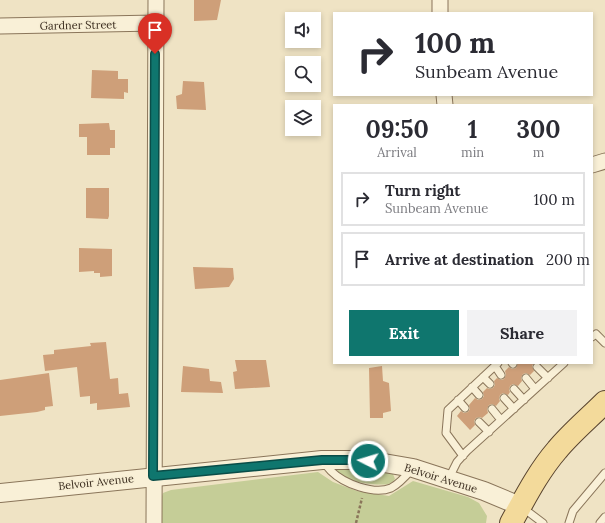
<!DOCTYPE html>
<html lang="en">
<head>
<meta charset="utf-8">
<style>
  :root { --surface:#fff; --page:#f2f2f3; --text:#2b2b33; --muted:#7c7c81; --line:#e1e1e2; --accent:#0f766e }
  body { margin:0; font-family:Lora,serif; background:var(--page); color:var(--text); height:100vh; display:flex; flex-direction:column; font-size:15px; white-space:nowrap }
  * { box-sizing:border-box; margin:0 }
  p { font-size:13px; color:var(--muted) }
  .icon { flex:none; width:22px; height:22px; fill:none; stroke:currentColor; stroke-width:2; stroke-linecap:round; stroke-linejoin:round }
  .map { position:relative; flex:1; overflow:hidden }
  .drawer { position:absolute; left:333px; top:104px; width:260px; height:260px; display:flex; flex-direction:column; background:var(--surface); border-radius:0px; box-shadow:0 2px 6px #0003 }
  .drawer>* { flex:none }
  .hud { position:absolute; left:333px; top:12px; width:260px; height:84px; border-radius:0px; box-shadow:0 2px 6px #0003; background:#fff; color:var(--text); overflow:hidden }
  .buttons { position:absolute; left:285px; top:12px; display:grid; gap:8px }
  .buttons a { display:grid; place-items:center; width:36px; height:36px; border-radius:0px; background:var(--surface); box-shadow:0 2px 6px #0003; font-size:20px }
  .pin { position:absolute; display:grid; place-items:center; width:34px; height:34px; color:#fff; margin:-41px -17px; border-radius:50% 50% 50% 0; rotate:-45deg; box-shadow:0 0 4px #0007 }
  .pin .icon { rotate:45deg }
  .me { position:absolute; width:44px; margin:-22px; rotate:275deg; stroke-linejoin:round; filter:drop-shadow(0 0 3px #0008) }
  .turn { display:flex; align-items:center; gap:14px; height:84px; padding:0 16px; font-size:18px }
  .turn .icon { width:52px; height:52px; stroke-width:2.5 }
  .turn b { display:block; font-size:28px; line-height:34px }
  .eta { display:flex; justify-content:space-evenly; align-items:center; height:68px; text-align:center }
  .eta b { font-size:24px; font-weight:700; line-height:28px }
  .cta { display:flex; gap:8px; margin-top:auto; padding:8px 16px }
  .cta a { flex:1; height:46px; border-radius:0px; background:var(--accent); color:#fff; font-size:16px; font-weight:700; line-height:46px; text-align:center }
  .cta a+a { background:var(--page); color:var(--text) }
  ul { padding:0; list-style:none }
  li { display:flex; align-items:center; gap:12px; height:54px; margin:0 8px 6px; padding:0 8px; border:2px solid var(--line); border-radius:0px }
  li div { flex:1 }
  li b { display:block; font-size:15px }
  li em { font-style:normal }
  .map>svg:first-child { display:block }
  .green { fill:#c5cd97 }
  .building { fill:#ce9f79 }
  .lines { fill:none; stroke-linecap:round; stroke-linejoin:round }
  .service-casing { stroke:#8a755a; stroke-width:9 }
  .minor-casing { stroke:#8a755a; stroke-width:17 }
  .tertiary-casing { stroke:#8a755a; stroke-width:20 }
  .primary-casing { stroke:#58432e; stroke-width:24 }
  .path { stroke:#8a755a; stroke-width:2.5; stroke-dasharray:3 2; stroke-linecap:butt }
  .service { stroke:#f9f0d7; stroke-width:7 }
  .minor { stroke:#f9f0d7; stroke-width:15 }
  .tertiary { stroke:#f9f0d7; stroke-width:18 }
  .primary { stroke:#f3da9b; stroke-width:22 }
  .route-casing { stroke:#0a4d48; stroke-width:10 }
  .route { stroke:#0f766e; stroke-width:7 }
  .labels { text-anchor:middle; dominant-baseline:central; stroke-width:3; stroke-linejoin:round; paint-order:stroke }
  .street-label { font-size:11px; fill:#3a2c1e; stroke:#f6edd3 }
</style>
</head>
<body>
<div class="map">
<svg width="605" height="523" viewBox="0 0 605 523">
  <rect width="100%" height="100%" fill="#efe3c4"/>
  <path class="green" d="M337,469L383,471L393,474L395,479C393,482 391,483 388,484C380,486 353,482 346,479C343,478 341,475 338,473Z
    M318,472L333,482L357,491L389,496L413,481L468,497L479,503L487,516L486,523H161L159,505L163,493L171,490Z"/>
  <path class="building" d="M194,0H221L217,20L194,21Z
    M92,70L118,71V79H128V93L124,92V99L91,98Z
    M183,81L204,82L206,110L177,109L176,96L182,94Z
    M109,123L110,130H115V148H110V155H87V137H79V124Z
    M86,188H109V216L108,219L86,218Z
    M79,248L112,249V276L100,277V273H94V271L79,272Z
    M193,267L233,268L234,279L229,287L195,289Z
    M106,342L110,379L118,378L119,394L128,393L130,407L97,410V403L90,404V396L80,397L77,367L45,371L43,355L54,354V350L91,346L90,343Z
    M235,360H266L270,387L235,389L233,372L237,371Z
    M518,363H534L532,366L534,371L530,375L526,373L523,374L521,378L522,381L518,386L513,384L510,386L509,390L510,392L508,395L503,393L500,395L499,399L500,401L496,406L492,404L489,405L487,409L488,413L482,418L480,417L476,418L474,421L475,425L470,430L457,416L461,411L464,413L468,412L470,409L469,405L475,398L478,400L482,399L484,396L483,392L487,388L489,389L493,388L495,385L494,381L497,378L501,380L504,379L506,375L505,371L509,367L512,369L516,368Z
    M183,366L209,369L210,381L221,382L223,393L181,392Z
    M382,366L383,381L389,383L391,411L383,413V418H370L369,368Z
    M49,373L53,406L45,407V410L37,412L0,416V380Z"/>
  <g class="lines">
    <defs>
      <path id="service" d="M592,337L596,334L605,343
        M512,363L513,364
        M495,366L501,375
        M537,367L548,378
        M483,377L490,384
        M526,378L535,389
        M472,387L479,395
        M514,389L524,400
        M504,398L514,409
        M458,400L465,408
        M492,409L501,420
        M479,422L489,432
        M463,456L446,433L448,410L498,363
        M323,461C326,465 328,468 331,471C344,484 374,495 391,488C399,484 406,476 412,469
        M449,478L457,462L467,451L564,363
        M523,508L543,523
        M569,523L573,511L605,473
        M600,523L605,517"/>
      <path id="minor" d="M440,13V0
        M0,26L155,23
        M444,95L445,105
        M592,165L605,161
        M154,523L156,0"/>
      <path id="tertiary" d="M0,493L322,460H353L384,463L413,468L484,491L520,506"/>
      <path id="primary" d="M511,523C525,498 538,472 557,450C571,433 589,418 605,402"/>
    </defs>
    <use href="#service" class="service-casing"/>
    <use href="#minor" class="minor-casing"/>
    <use href="#tertiary" class="tertiary-casing"/>
    <use href="#primary" class="primary-casing"/>
    <path class="path" d="M356,523L362,498"/>
    <use href="#service" class="service"/>
    <use href="#minor" class="minor"/>
    <use href="#tertiary" class="tertiary"/>
    <use href="#primary" class="primary"/>
  </g>
  <g class="lines">
    <defs>
      <path id="route" d="M155,54L153,476L322,460H353L368,461"/>
    </defs>
    <use href="#route" class="route-casing"/>
    <use href="#route" class="route"/>
  </g>
  <g class="labels">
    <g class="street-label">
      <text transform="translate(78 25) rotate(-1)">Gardner Street</text>
      <text transform="translate(441 478) rotate(17)">Belvoir Avenue</text>
      <text transform="translate(96 482) rotate(-6)">Belvoir Avenue</text>
    </g>
  </g>
</svg>
<div class="buttons">
<a><svg class="icon" aria-label="sound" viewBox="0 0 24 24"><path d="M4 9h4l5-4v14l-5-4H4zM17 9q2 3 0 6"/></svg></a>
<a><svg class="icon" aria-label="search" viewBox="0 0 24 24"><circle cx="10" cy="10" r="6"/><path d="M15 15l6 6"/></svg></a>
<a><svg class="icon" aria-label="layers" viewBox="0 0 24 24"><path d="M12 4l9 5-9 5-9-5zM3 14l9 5 9-5"/></svg></a>
</div>
<div class="pin" style="left:155px;top:54px;background:#d93025"><svg class="icon" aria-label="arrive" viewBox="0 0 24 24"><path d="M6 21V4h12l-3 4 3 4H6"/></svg></div>
<svg class="me" style="left:368px;top:461px" viewBox="-20 -20 40 40"><circle r="17" fill="#0f766e" stroke="#fff" stroke-width="3"/><path d="M0-11L8 9 0 5-8 9z" fill="#fff"/></svg>
<div class="hud">
<div class="turn"><svg class="icon" aria-label="right" viewBox="0 0 24 24"><path d="M7 20v-9h11M14 6l5 5-5 5"/></svg><div><b>100 m</b>Sunbeam Avenue</div></div>
</div>
<section class="drawer">
<div class="eta">
<div><b>09:50</b><p>Arrival</p></div>
<div><b>1</b><p>min</p></div>
<div><b>300</b><p>m</p></div>
</div>
<ul>
<li><svg class="icon" aria-label="right" viewBox="0 0 24 24"><path d="M7 20v-9h11M14 6l5 5-5 5"/></svg><div><b>Turn right</b><p>Sunbeam Avenue</p></div><em>100 m</em></li>
<li><svg class="icon" aria-label="arrive" viewBox="0 0 24 24"><path d="M6 21V4h12l-3 4 3 4H6"/></svg><div><b>Arrive at destination</b></div><em>200 m</em></li>
</ul>
<div class="cta"><a>Exit</a><a>Share</a></div>
</section>
</div>
</body>
</html>
